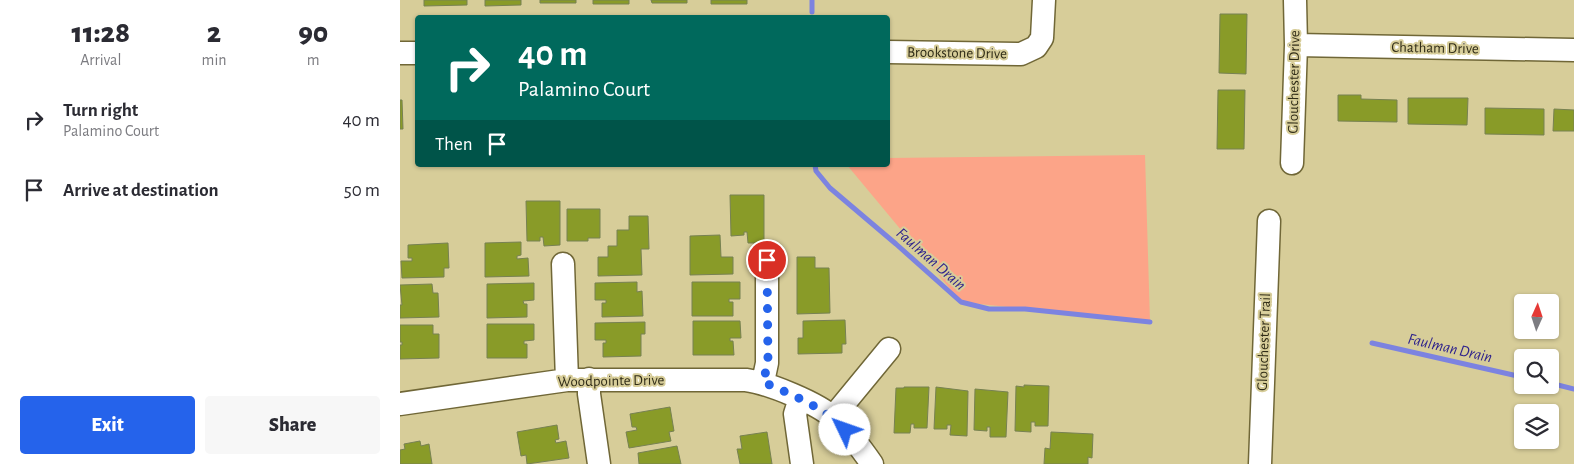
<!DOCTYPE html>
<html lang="en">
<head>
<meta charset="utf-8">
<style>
  :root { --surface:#fff; --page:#f7f7f7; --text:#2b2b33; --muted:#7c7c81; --accent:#2563eb }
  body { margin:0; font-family:"Alegreya Sans",sans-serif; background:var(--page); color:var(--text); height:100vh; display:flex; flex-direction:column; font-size:19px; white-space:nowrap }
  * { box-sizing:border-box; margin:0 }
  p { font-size:16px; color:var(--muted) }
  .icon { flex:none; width:28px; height:28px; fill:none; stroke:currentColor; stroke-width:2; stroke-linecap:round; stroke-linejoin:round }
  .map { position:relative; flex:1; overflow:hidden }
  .panel { display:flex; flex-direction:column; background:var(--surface); width:400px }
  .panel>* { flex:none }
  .banner { position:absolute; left:15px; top:15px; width:475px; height:152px; border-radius:5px; box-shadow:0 1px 4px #0004; background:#00695c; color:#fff; overflow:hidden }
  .needle { width:32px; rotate:3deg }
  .buttons { position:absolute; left:1114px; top:294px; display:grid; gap:10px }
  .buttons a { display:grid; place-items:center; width:45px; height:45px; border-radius:5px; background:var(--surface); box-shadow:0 1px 4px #0004; font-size:25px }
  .pin { position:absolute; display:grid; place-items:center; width:42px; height:42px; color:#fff; margin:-21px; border:2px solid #fff; border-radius:50%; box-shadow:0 1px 5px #0007 }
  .me { position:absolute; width:55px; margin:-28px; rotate:312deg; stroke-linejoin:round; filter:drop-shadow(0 0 4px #0008) }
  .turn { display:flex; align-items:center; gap:18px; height:105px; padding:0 20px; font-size:22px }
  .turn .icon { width:65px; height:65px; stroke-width:2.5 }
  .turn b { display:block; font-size:35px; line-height:42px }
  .then { display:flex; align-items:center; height:48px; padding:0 20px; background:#0003; gap:10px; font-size:19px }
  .eta { display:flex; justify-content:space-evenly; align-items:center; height:85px; text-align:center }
  .eta b { font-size:30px; font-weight:800; line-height:35px }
  .primary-button { display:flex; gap:10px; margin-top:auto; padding:10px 20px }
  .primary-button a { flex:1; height:58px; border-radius:5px; background:var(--accent); color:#fff; font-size:20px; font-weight:800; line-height:58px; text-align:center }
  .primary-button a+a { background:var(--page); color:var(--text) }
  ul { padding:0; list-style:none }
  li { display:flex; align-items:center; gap:15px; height:70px; padding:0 20px }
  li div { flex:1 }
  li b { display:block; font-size:19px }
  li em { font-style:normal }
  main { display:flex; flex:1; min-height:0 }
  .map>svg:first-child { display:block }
  .green { fill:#fca488 }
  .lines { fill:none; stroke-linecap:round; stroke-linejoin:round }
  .stream { stroke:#7c83e0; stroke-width:5 }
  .building { fill:#899b28; stroke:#778152 }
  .minor-casing { stroke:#706737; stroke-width:25 }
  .minor { stroke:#fff; stroke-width:22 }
  .route { stroke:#2563eb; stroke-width:9; stroke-dasharray:0 16.2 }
  .labels { text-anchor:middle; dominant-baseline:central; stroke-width:4; stroke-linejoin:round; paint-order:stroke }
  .street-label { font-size:15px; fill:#302c17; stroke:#d7cd99 }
  .water-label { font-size:16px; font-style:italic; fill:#2d218c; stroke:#d7cd99 }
</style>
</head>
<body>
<main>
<section class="panel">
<div class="eta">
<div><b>11:28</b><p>Arrival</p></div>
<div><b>2</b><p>min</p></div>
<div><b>90</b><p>m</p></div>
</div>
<ul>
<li><svg class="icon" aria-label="right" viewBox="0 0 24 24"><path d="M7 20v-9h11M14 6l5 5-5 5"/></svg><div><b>Turn right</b><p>Palamino Court</p></div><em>40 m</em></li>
<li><svg class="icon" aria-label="arrive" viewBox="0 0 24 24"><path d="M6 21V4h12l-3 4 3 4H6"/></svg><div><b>Arrive at destination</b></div><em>50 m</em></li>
</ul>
<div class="primary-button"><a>Exit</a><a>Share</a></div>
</section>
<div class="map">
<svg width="1174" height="464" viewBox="0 0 1174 464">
  <rect width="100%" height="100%" fill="#d7cd99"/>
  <path class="green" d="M745,155L750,322L561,302L447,165H488V158Z"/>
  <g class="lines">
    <path class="stream" d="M412,0V12
      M415,165L416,171L430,188L496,244L561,302L589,309H625L750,322
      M972,343L1122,377
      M1150,383L1174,389"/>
  </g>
  <path class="building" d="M24,0H67V5L24,6Z
    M85,0H121V5L85,6Z
    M140,0H176V3H140Z
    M193,0H229V4H193Z
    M251,0H287V3H252Z
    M311,0H347V4H311Z
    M820,14H847L846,74L819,73Z
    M818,90H845L844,149H817Z
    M938,95H961V99L997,100V122L938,121Z
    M1008,98H1068L1067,125L1008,124Z
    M0,100H2L3,129H0Z
    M1085,108L1144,109V135L1085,134Z
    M1154,109L1174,110V131H1153Z
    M330,195H364V243H348L347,232H344V235L331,236Z
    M126,201H160V245L144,246L143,237H140V241H127Z
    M167,209H200V238H188V241H167Z
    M229,216H248L249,249H241L242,275L198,276V257H208V246H217V230H229Z
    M320,235L321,257H333V274L290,275V236Z
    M121,242V255L117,256V259L128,258L129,276L85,277V243Z
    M48,243L49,268H44V277L2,278L1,261H12V258H8V245Z
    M397,257H415V268H429L430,313L397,314Z
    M237,282V292L242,291L243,316L202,317V303H206V300H195V283Z
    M292,282H340V299H329V302H333V316H292Z
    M134,283V300L123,301L124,304H127V317L87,318V284Z
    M32,284L33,293H38L39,317L0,318V305H2L0,285Z
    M445,320L446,344H442V353L398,354V338H403V321Z
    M293,321H340L341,338H330V341H333L334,355H293Z
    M245,322V334H241V356L203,357V343H206V340H195V323Z
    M87,324H134V340L124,341V344H127V358H87Z
    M0,325H33V334H39V358L0,359V345H2V342H0Z
    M624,385L649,386L648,426H635V422H631V432L615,431L616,386L624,387Z
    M504,387H529L527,428H514V424H511L510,433H494L496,388H504Z
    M536,387L568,391L567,436L550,435L551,425H547V429H534Z
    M575,389L608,392L606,437H590V427H587V431L574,430Z
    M270,407L274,431L269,432L271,441L229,448L226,432L237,430L236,427H232L230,414Z
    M157,425L159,439L155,440L156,443L166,441L169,458L127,464L126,455L121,456L117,432Z
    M367,432L372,464H340L337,449H342L340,436Z
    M651,432L693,434L692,458L688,457V464H644L645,448L650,449Z
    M20,441L21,446L29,444L32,464H0V450L5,449L4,444Z
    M277,446L281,464H239L238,453Z"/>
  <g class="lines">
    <defs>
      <path id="minor" d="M896,45L1174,50
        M488,52L621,54L636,47L642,38L644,0
        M0,53H18
        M892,163L896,45L895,0
        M163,264L167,380
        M189,379V394L199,464
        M363,382L367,363V260
        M400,398L395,414L402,464
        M0,404L167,380H346C368,383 418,403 435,419C449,432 461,448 472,464
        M433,417L489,349
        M860,464L869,221"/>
    </defs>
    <use href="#minor" class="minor-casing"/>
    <use href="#minor" class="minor"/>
  </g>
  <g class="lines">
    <path class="route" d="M367,260L368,363L363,382C392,395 424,407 445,430"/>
  </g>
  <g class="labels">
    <g class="street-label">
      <text transform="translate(1035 48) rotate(1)">Chatham Drive</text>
      <text transform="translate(557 53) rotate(1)">Brookstone Drive</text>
      <text transform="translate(894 82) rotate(-89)">Glouchester Drive</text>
      <text transform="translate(864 342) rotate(-88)">Glouchester Trail</text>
      <text transform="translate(211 381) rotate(-1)">Woodpointe Drive</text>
    </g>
    <g class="water-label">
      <text transform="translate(531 259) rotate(41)">Faulman Drain</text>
      <text transform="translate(1050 348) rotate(13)">Faulman Drain</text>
    </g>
  </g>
</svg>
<div class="buttons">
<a><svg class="needle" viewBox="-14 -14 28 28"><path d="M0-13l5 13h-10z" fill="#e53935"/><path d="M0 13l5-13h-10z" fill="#7c7c81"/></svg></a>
<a><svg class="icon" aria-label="search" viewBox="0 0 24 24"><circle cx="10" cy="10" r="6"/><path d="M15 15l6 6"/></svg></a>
<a><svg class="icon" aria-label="layers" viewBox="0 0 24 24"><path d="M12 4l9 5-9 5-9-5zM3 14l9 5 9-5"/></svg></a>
</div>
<div class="pin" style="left:367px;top:260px;background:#d93025"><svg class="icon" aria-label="arrive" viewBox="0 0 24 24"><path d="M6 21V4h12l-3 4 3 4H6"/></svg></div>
<svg class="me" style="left:445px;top:430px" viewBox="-20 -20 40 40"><circle r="19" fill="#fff"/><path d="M0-13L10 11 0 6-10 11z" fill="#2563eb"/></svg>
<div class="banner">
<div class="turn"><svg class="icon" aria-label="right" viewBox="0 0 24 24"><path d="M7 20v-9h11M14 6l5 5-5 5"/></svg><div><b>40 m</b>Palamino Court</div></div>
<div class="then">Then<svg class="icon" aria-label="arrive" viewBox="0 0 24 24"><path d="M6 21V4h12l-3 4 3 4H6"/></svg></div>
</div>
</div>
</main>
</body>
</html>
